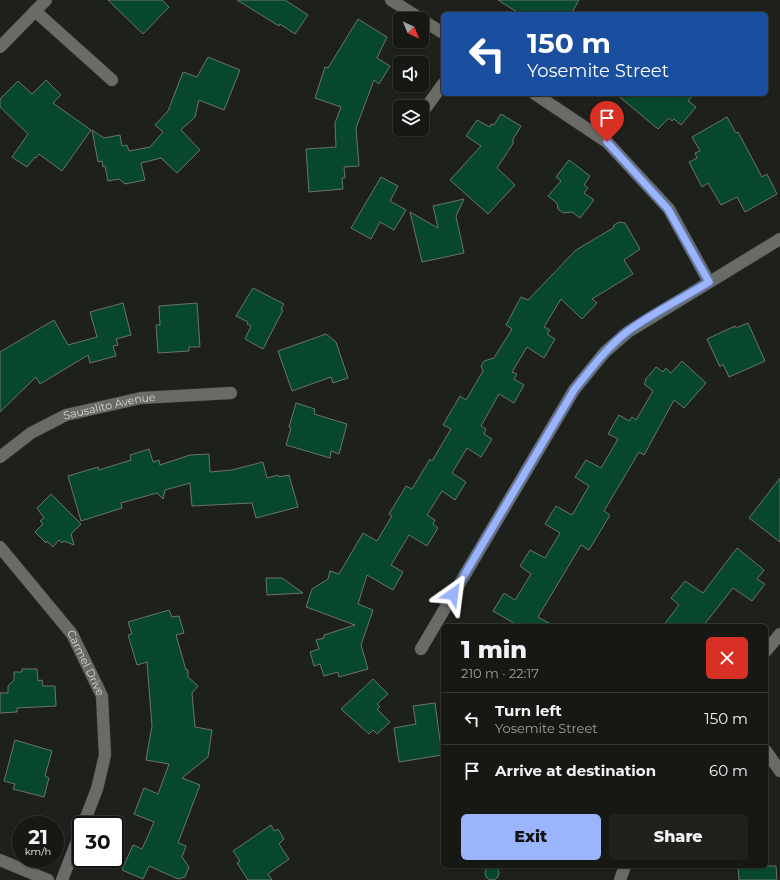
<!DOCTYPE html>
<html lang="en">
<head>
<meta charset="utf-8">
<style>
  :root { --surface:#161814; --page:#1f211d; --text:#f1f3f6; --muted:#9ea0a0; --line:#353734; --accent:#9ab5fd }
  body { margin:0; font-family:Montserrat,sans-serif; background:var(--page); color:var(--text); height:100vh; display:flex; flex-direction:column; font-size:15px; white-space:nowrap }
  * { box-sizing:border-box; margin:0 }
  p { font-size:13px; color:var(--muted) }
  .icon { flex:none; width:22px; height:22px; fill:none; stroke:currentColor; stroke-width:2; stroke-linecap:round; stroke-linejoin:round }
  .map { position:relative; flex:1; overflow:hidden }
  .details { position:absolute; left:441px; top:624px; width:327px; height:244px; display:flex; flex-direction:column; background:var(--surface); border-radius:6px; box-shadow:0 1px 3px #0004,0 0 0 1px var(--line) }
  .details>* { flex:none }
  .banner { position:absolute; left:441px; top:12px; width:327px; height:84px; border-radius:6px; box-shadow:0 1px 3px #0004,0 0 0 1px var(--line); background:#1a4fa0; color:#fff; overflow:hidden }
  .needle { width:26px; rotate:136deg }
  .fabs { position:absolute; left:393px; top:12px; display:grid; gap:8px }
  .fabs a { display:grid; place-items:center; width:36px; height:36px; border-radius:6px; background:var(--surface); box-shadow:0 1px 3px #0004,0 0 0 1px var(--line); font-size:20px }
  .speed { position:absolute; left:12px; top:816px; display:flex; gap:8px; font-size:20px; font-weight:700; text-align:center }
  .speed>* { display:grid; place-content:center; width:52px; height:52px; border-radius:50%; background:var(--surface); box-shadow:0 1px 3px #0004,0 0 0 1px var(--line); line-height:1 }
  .speed small { font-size:10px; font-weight:400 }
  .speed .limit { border:2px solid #111; border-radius:6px; background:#fff; color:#111 }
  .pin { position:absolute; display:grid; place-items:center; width:34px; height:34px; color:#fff; margin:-41px -17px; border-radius:50% 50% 50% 0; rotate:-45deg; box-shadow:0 0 4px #0007 }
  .pin .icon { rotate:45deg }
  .me { position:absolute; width:44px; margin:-22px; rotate:31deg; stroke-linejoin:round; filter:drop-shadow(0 0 3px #0008) }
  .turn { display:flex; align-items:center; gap:14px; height:84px; padding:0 20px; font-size:18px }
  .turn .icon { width:52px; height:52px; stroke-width:2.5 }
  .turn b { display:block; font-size:28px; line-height:34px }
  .round { display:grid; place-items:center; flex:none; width:42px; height:42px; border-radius:6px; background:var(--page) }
  .overview { display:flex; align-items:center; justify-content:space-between; height:68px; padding:0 20px }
  h1 { font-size:24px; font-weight:800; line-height:30px }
  .cta { display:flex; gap:8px; margin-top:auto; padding:8px 20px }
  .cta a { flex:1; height:46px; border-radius:6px; background:var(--accent); color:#111; font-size:16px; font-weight:800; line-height:46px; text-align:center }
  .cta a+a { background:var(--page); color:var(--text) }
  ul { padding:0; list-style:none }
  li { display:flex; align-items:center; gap:12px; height:52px; padding:0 20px; border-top:1px solid var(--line) }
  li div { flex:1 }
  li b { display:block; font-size:15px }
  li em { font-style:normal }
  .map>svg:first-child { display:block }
  .building { fill:#07482c; stroke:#6c736f }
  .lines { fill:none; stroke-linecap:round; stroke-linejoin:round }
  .street-casing { stroke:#393b37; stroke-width:13 }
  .street { stroke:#696c66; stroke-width:12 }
  .route-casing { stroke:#6476a4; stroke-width:10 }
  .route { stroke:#9ab5fd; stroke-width:7 }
  .labels { text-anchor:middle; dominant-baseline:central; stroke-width:4; stroke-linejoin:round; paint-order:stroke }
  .street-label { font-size:11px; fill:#d5d7d4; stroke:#141712 }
</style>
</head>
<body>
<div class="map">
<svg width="780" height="880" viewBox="0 0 780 880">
  <rect width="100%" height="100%" fill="#1d201b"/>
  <path class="building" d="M108,0H162L169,7L143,34Z
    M237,0H285L308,15L295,34L280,24L279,26Z
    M498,0H579L571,14H520Z
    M358,19L387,37L377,58L390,66L379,84L374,80L356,128L359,166L344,167L345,178H342L343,189L309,192L306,149L336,147L335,123L341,107L315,98L325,67L328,68Z
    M208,57L240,70L224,110L199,100L195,117L181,130L200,150L177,173L161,158L141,163L145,180L125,184L119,179L108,181L105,166L103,167L102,161L98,162L92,130L104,138L120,135L122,146L127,145L129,151L150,147L163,132L155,125L168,111L183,72L197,77Z
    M46,80L61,95L53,103L91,130L62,171L39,154L36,158L35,157L27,167L12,157L28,134L0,107V99L18,81L32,94Z
    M616,94H694L688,101L696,107L681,125L674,119L672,121L669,118L658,129Z
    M501,114L521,126L512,141L514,142L497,168L515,185L488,214L450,180L481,146L466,136L477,120L490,127L491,124L494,125Z
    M727,117L736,133L738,132L762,177L767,174L777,194L745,212L737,197L721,205L708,183L702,187L689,162L697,158L695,153L700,151L692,137Z
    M569,160L590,176L584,185L588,188L584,193L594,200L580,218L572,212L563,213L558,209L557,203L548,196L561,181L556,177Z
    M381,177L398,186L390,201L406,210L394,230L380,222L371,239L351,228Z
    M464,199L456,216L464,253L422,262L410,212L438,228L433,206Z
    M619,222L625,223L640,249L624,260L633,274L592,299L597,303L582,319L561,299L544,327L550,330L547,334L555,339L544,358L527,347L512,372L517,374L514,379L524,385L514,403L499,394L481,426L486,429L484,434L492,439L481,457L467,448L452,473L466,482L455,500L442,491L427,515L435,520L433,524L438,528L427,546L409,535L391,565L403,572L393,590L367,575L358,604L373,610L361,645L368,669L339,677L338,672L324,676L320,664L314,666L310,652L319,649L316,640L324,638V635L355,625L306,607L312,589L328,579L330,571L339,574L363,533L377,541L392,516L389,514L406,486L412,489L430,459L432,461L451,429L443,425L460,396L466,400L483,371L481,366L484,361L494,358L512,329L506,325L521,297L528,300L576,250L613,228L614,225Z
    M253,288L284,304L281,309L283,310L263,349L245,339L251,326L247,324L248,322L236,316Z
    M123,303L131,335L116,339L118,345L113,346L116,356L90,363L88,355L40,384L36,377L0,412V352L54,320L68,345L97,337L90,312Z
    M197,303L200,347H189V351L158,353L156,325H160L159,306Z
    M748,323L765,361L729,377L723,364L720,367L707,339L735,326L736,328Z
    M326,334L336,342L348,378L333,383L331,377L292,391L278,351Z
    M682,361L706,383L684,408L674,400L644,455L639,452L604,511L610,515L589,550L581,545L538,617L554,626H519L493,611L504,593L515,600L531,574L520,566L530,550L545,558L560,533L545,524L556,506L572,515L574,512L589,486L575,477L586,460L601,468L618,439L608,434L619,415L629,421L632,417L636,420L653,391L644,384L646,381L645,380L656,367L663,372L666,368L671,373Z
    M296,403L315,409L314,414L347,424L339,454L331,451L330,458L286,445L291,428L289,427Z
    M149,449L153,462L159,460L160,465L190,455L209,454L210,472L232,470L263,462L267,478L278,475L279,477L289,475L298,507L256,518L252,503L192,506L190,483L165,490L163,499L157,493L121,503L122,508L81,521L68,476L98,467L99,470L131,460L130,455Z
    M780,478V542L749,518Z
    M51,494L81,524L71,534L74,545L64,541L62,543L59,540L53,547L47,541L46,543L35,532L43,524L40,521L44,518L37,508Z
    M737,548L764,570L757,579L765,584L752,601L733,588L703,626H663L679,605L671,598L685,581L703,593Z
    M266,578H282L303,593L267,595Z
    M169,610L172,617L179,616L184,633L176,635L186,670H188V677L198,686L192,693L195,727L212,730L208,757L182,778L200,785L178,843L186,846L182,857L189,867L185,877L178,879L149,866L143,879L122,870L133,845L142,849L154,822L134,814L144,788L158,794L169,764L146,760L152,726L147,662L137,665L128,635L132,634L128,622Z
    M22,669H37L38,681L42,680L43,686H55L56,706L17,708V712L0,713V693H8V686L14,680V672H22Z
    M373,679L388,694L377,704L380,707L377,709L390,722L377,734L373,730L369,734L341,709Z
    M435,703L442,755L399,762L394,728L416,724L413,706Z
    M15,740L52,751L45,776L49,778L44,797L13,789L15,784L4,781Z
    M271,825L274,831L278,829L284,839L279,844L289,859L268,874L272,880H248L237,863L240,861L233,851Z
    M485 873a7 7 0 1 1 14 0a7 7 0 1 1-14 0Z
    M738,866H776L777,880H739Z"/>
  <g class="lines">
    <defs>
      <g id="street">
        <path d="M391,0L421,19"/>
        <path d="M35,11L112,80"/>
        <path d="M422,20L443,33"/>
        <path d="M0,47L46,0"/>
        <path d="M535,94L607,142L669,209L709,282"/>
        <path d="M422,113L443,84"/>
        <path id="s1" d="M0,457L31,433L66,415L141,398L231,393"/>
        <path id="s2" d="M0,547L72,634L102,696L105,755L97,789L83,825"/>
        <path d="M421,649L574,390L605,352L628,332L780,239"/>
        <path d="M766,651L780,634"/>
        <path d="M766,751L780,771"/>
        <path d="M0,860L48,880"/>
        <path d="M62,880L81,831"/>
        <path d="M620,880L625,866"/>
      </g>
    </defs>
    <use href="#street" class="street-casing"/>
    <use href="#street" class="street"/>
  </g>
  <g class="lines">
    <defs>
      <path id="route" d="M453,594L574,390C590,370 606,348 628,331C653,313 683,298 709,282L668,209L607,142"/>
    </defs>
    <use href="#route" class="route-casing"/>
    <use href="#route" class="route"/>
  </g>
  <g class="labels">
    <g class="street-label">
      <text stroke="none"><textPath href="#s1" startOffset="123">Sausalito Avenue</textPath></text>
      <text stroke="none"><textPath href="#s2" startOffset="145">Carmel Drive</textPath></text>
    </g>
  </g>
</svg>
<div class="fabs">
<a><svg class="needle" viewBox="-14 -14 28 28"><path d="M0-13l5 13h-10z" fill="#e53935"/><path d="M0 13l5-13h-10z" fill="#9ea0a0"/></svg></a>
<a><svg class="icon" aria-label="sound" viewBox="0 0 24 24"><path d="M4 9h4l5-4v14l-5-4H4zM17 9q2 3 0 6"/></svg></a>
<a><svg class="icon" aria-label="layers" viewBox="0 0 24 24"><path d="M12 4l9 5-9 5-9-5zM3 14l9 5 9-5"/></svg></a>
</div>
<div class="speed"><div>21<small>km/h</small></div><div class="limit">30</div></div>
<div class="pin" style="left:607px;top:142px;background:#d93025"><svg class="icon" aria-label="arrive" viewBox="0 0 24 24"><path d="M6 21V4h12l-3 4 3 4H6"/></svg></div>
<svg class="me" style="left:453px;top:594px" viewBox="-20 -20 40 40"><path d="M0-17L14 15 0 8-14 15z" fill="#9ab5fd" stroke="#fff" stroke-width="4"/></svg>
<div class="banner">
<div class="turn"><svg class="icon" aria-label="left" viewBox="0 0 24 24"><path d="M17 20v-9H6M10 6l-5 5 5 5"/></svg><div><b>150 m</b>Yosemite Street</div></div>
</div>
<section class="details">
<div class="overview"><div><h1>1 min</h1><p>210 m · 22:17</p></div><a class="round" style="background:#d93025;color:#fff"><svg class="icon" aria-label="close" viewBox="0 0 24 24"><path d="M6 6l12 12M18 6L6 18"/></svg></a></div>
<ul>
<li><svg class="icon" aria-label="left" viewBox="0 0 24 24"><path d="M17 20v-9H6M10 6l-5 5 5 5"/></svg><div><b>Turn left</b><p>Yosemite Street</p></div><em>150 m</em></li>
<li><svg class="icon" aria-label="arrive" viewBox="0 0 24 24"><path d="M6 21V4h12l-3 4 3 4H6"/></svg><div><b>Arrive at destination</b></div><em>60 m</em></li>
</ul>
<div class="cta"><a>Exit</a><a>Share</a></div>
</section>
</div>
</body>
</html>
